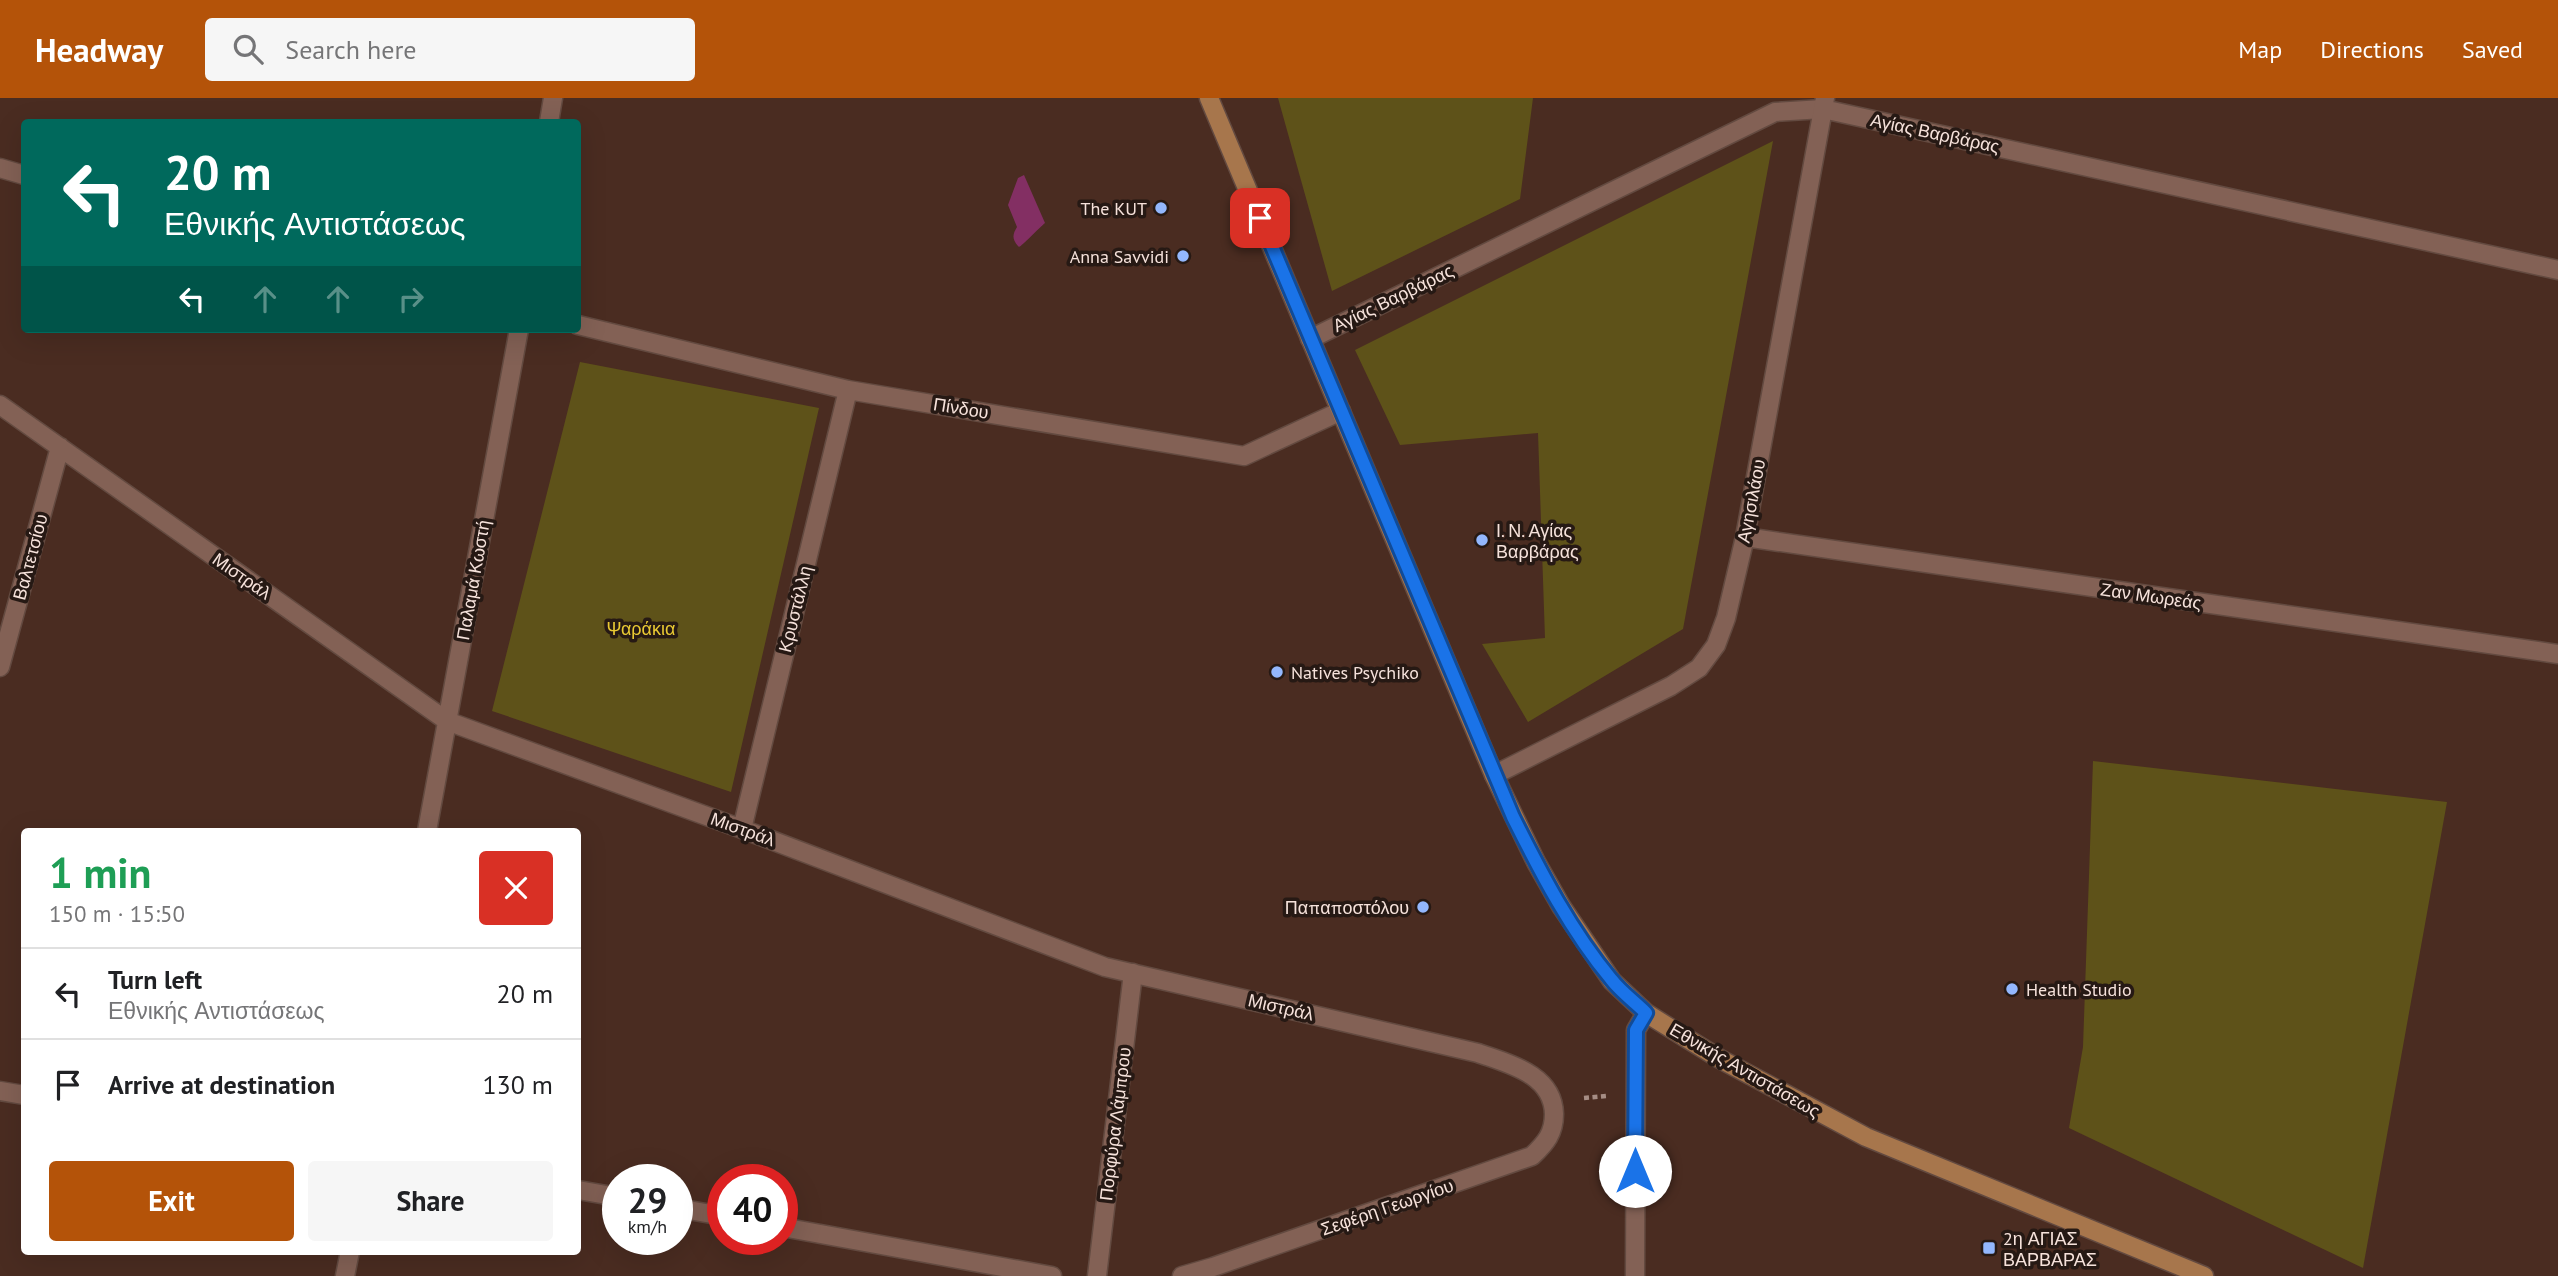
<!DOCTYPE html>
<html lang="en">
<head>
<meta charset="utf-8">
<style>
  :root { --surface:#fff; --page:#f6f6f6; --text:#202124; --muted:#757577; --line:#e0e0e0; --accent:#b45309 }
  body { margin:0; font-family:"PT Sans",sans-serif; background:var(--page); color:var(--text); height:100vh; display:flex; flex-direction:column; font-size:26px; white-space:nowrap }
  * { box-sizing:border-box; margin:0 }
  p { font-size:23px; color:var(--muted) }
  .icon { flex:none; width:38px; height:38px; fill:none; stroke:currentColor; stroke-width:2; stroke-linecap:round; stroke-linejoin:round }
  .map { position:relative; flex:1; overflow:hidden }
  .drawer { position:absolute; left:21px; top:730px; width:560px; height:427px; display:flex; flex-direction:column; background:var(--surface); border-radius:7px; box-shadow:0 7px 28px #0002 }
  .drawer>* { flex:none }
  .top-card { position:absolute; left:21px; top:21px; width:560px; height:214px; border-radius:7px; box-shadow:0 7px 28px #0002; background:#00695c; color:#fff; overflow:hidden }
  .speed { position:absolute; left:602px; top:1066px; display:flex; gap:14px; font-size:35px; font-weight:700; text-align:center }
  .speed>* { display:grid; place-content:center; width:91px; height:91px; border-radius:50%; background:var(--surface); box-shadow:0 7px 28px #0002; line-height:1 }
  .speed small { font-size:18px; font-weight:400 }
  .speed .limit { border:10px solid #d22; background:#fff; color:#111 }
  .pin { position:absolute; display:grid; place-items:center; width:60px; height:60px; color:#fff; margin:-30px; border-radius:14px; box-shadow:0 4px 10px #0006 }
  .me { position:absolute; width:77px; margin:-38px; rotate:0deg; stroke-linejoin:round; filter:drop-shadow(0 0 5px #0008) }
  .turn { display:flex; align-items:center; gap:24px; height:147px; padding:0 28px; font-size:32px }
  .turn .icon { width:91px; height:91px; stroke-width:2.5 }
  .turn b { display:block; font-size:49px; line-height:60px }
  .lanes { display:flex; align-items:center; height:66px; padding:0 28px; background:#0003; justify-content:center; gap:35px; direction:ltr }
  .lanes .off { opacity:.35 }
  .round { display:grid; place-items:center; flex:none; width:74px; height:74px; border-radius:7px; background:var(--page) }
  .summary { display:flex; align-items:center; justify-content:space-between; height:119px; padding:0 28px }
  h1 { font-size:42px; font-weight:700; line-height:52px; color:#1e9e55 }
  .cta { display:flex; gap:14px; margin-top:auto; padding:14px 28px }
  .cta a { flex:1; height:80px; border-radius:7px; background:var(--accent); color:#fff; font-size:28px; font-weight:700; line-height:80px; text-align:center }
  .cta a+a { background:var(--page); color:var(--text) }
  ul { padding:0; list-style:none }
  li { display:flex; align-items:center; gap:21px; height:91px; padding:0 28px; border-top:2px solid var(--line) }
  li div { flex:1 }
  li b { display:block; font-size:26px }
  li em { font-style:normal }
  header { display:flex; align-items:center; gap:42px; box-sizing:border-box; height:98px; padding:0 35px; background:var(--accent); color:#fff }
  header strong { font-size:33px }
  nav { display:flex; gap:38px; margin-inline-start:auto; font-size:24px }
  .search { width:490px; height:63px; background:var(--page); display:flex; align-items:center; gap:18px; box-sizing:border-box; padding:0 24px; border-radius:7px; color:var(--muted); font-size:26px }
  .map>svg:first-child { display:block }
  .green { fill:#5e5219 }
  .water { fill:#832f63 }
  .lines { fill:none; stroke-linecap:round; stroke-linejoin:round }
  .pedestrian-casing { stroke:#634a40; stroke-width:21 }
  .minor-casing { stroke:#634a40; stroke-width:21 }
  .tertiary-casing { stroke:#634a40; stroke-width:21 }
  .secondary-casing { stroke:#634a40; stroke-width:21 }
  .path { stroke:#a68d84; stroke-width:4.5; stroke-dasharray:5 3.5; stroke-linecap:butt }
  .pedestrian { stroke:#836155; stroke-width:18 }
  .minor { stroke:#836155; stroke-width:18 }
  .tertiary { stroke:#836155; stroke-width:18 }
  .secondary { stroke:#a7764c; stroke-width:18 }
  .route-casing { stroke:#114b97; stroke-width:18 }
  .route { stroke:#1a73e8; stroke-width:12 }
  .poi-dot { fill:#93b7fd; stroke:#261914; stroke-width:2.5 }
  .labels { text-anchor:middle; dominant-baseline:central; stroke-width:7; stroke-linejoin:round; paint-order:stroke }
  .street-label { font-size:18px; fill:#f6e2db; stroke:#261914 }
  .poi-label { font-size:18px; fill:#f6e2db; stroke:#261914; text-anchor:start }
  .park-label { font-size:18px; fill:#e9c933; stroke:#261914 }
</style>
</head>
<body>
<header>
<strong>Headway</strong>
<div class="search"><svg class="icon" aria-label="search" viewBox="0 0 24 24"><circle cx="10" cy="10" r="6"/><path d="M15 15l6 6"/></svg>Search here</div>
<nav><a>Map</a><a>Directions</a><a>Saved</a></nav>
</header>
<div class="map">
<svg width="2558" height="1178" viewBox="0 0 2558 1178">
  <rect width="100%" height="100%" fill="#4a2c21"/>
  <path class="green" d="M1278,0H1533L1520,101L1332,193Z
    M1773,43L1683,531L1528,624L1482,546L1545,540L1538,335L1400,347L1355,252Z
    M580,264L819,310L731,694L492,613Z
    M2093,663L2447,704L2363,1170L2069,1030L2083,949Z"/>
  <path class="water" d="M1024,77L1045,125C1039,130 1022,148 1019,149C1012,142 1012,137 1017,129L1008,107L1018,80Z"/>
  <g class="lines">
    <defs>
      <path id="pedestrian" d="M1310,241L1775,14L1823,11"/>
      <path id="minor" d="M1823,11L2558,172
        M549,24L553,0
        M0,70L24,77
        M578,227L848,292L1244,358L1341,313
        M0,307L447,623L742,731L1105,869L1478,955C1509,966 1553,976 1554,1016C1554,1035 1546,1045 1532,1058L1213,1169L1182,1178
        M1745,439L2558,556
        M0,569L60,349
        M1494,677L1671,588L1699,570L1716,547L1726,520L1745,439L1825,0
        M742,731L848,292
        M427,733L519,231
        M0,993L24,997
        M578,1092L618,1099
        M677,1110L723,1118
        M782,1129L1052,1178
        M345,1178L350,1153
        M1097,1178L1133,875"/>
      <path id="tertiary" d="M1635,1178L1636,932L1646,915"/>
      <path id="secondary" d="M1209,0L1494,677L1536,764L1561,808L1612,883L1646,915L1720,961L1866,1039L2204,1178"/>
    </defs>
    <use href="#pedestrian" class="pedestrian-casing"/>
    <use href="#minor" class="minor-casing"/>
    <use href="#tertiary" class="tertiary-casing"/>
    <use href="#secondary" class="secondary-casing"/>
    <path class="path" d="M1584,1000L1607,998"/>
    <use href="#pedestrian" class="pedestrian"/>
    <use href="#minor" class="minor"/>
    <use href="#tertiary" class="tertiary"/>
    <use href="#secondary" class="secondary"/>
  </g>
  <g class="lines">
    <defs>
      <path id="route" d="M1260,120L1513,719C1541,775 1571,833 1611,881C1621,894 1635,904 1646,915L1636,932L1635,1073"/>
    </defs>
    <use href="#route" class="route-casing"/>
    <use href="#route" class="route"/>
  </g>
  <g class="poi-dot">
    <circle cx="1161" cy="110" r="7"/>
    <circle cx="1183" cy="158" r="7"/>
    <circle cx="1482" cy="442" r="7"/>
    <circle cx="1277" cy="574" r="7"/>
    <circle cx="1423" cy="809" r="7"/>
    <circle cx="2012" cy="891" r="7"/>
    <rect x="1982" y="1143" width="14" height="14" rx="3.5"/>
  </g>
  <g class="labels">
    <g class="street-label">
      <text transform="translate(1935 35) rotate(12)">Αγίας Βαρβάρας</text>
      <text transform="translate(1393 200) rotate(-26)">Αγίας Βαρβάρας</text>
      <text transform="translate(961 310) rotate(9)">Πίνδου</text>
      <text transform="translate(1751 403) rotate(-79)">Αγησιλάου</text>
      <text transform="translate(30 459) rotate(-75)">Βαλτετσίου</text>
      <text transform="translate(242 478) rotate(35)">Μιστράλ</text>
      <text transform="translate(473 482) rotate(-80)">Παλαμά Κωστή</text>
      <text transform="translate(2151 498) rotate(8)">Ζαν Μωρεάς</text>
      <text transform="translate(795 511) rotate(-76)">Κρυστάλλη</text>
      <text transform="translate(743 731) rotate(20)">Μιστράλ</text>
      <text transform="translate(1281 909) rotate(13)">Μιστράλ</text>
      <text transform="translate(1745 972) rotate(30)">Εθνικής Αντιστάσεως</text>
      <text transform="translate(1115 1026) rotate(-83)">Πορφύρα Λάμπρου</text>
      <text transform="translate(1387 1109) rotate(-19)">Σεφέρη Γεωργίου</text>
    </g>
    <g class="poi-label">
      <text x="1147" y="110" text-anchor="end">The KUT</text>
      <text x="1169" y="158" text-anchor="end">Anna Savvidi</text>
      <text x="1496" y="432">Ι. Ν. Αγίας<tspan x="1496" dy="21">Βαρβάρας</tspan></text>
      <text x="1291" y="574">Natives Psychiko</text>
      <text x="1409" y="809" text-anchor="end">Παπαποστόλου</text>
      <text x="2026" y="891">Health Studio</text>
      <text x="2003" y="1140">2η ΑΓΙΑΣ<tspan x="2003" dy="21">ΒΑΡΒΑΡΑΣ</tspan></text>
    </g>
    <g class="park-label">
      <text x="641" y="530">Ψαράκια</text>
    </g>
  </g>
</svg>
<div class="speed"><div>29<small>km/h</small></div><div class="limit">40</div></div>
<div class="pin" style="left:1260px;top:120px;background:#d93025"><svg class="icon" aria-label="arrive" viewBox="0 0 24 24"><path d="M6 21V4h12l-3 4 3 4H6"/></svg></div>
<svg class="me" style="left:1635px;top:1073px" viewBox="-20 -20 40 40"><circle r="19" fill="#fff"/><path d="M0-13L10 11 0 6-10 11z" fill="#1a73e8"/></svg>
<div class="top-card">
<div class="turn"><svg class="icon" aria-label="left" viewBox="0 0 24 24"><path d="M17 20v-9H6M10 6l-5 5 5 5"/></svg><div><b>20 m</b>Εθνικής Αντιστάσεως</div></div>
<div class="lanes"><svg class="icon" aria-label="left" viewBox="0 0 24 24"><path d="M17 20v-9H6M10 6l-5 5 5 5"/></svg><svg class="icon off" aria-label="ahead" viewBox="0 0 24 24"><path d="M12 20V5M6 11l6-6 6 6"/></svg><svg class="icon off" aria-label="ahead" viewBox="0 0 24 24"><path d="M12 20V5M6 11l6-6 6 6"/></svg><svg class="icon off" aria-label="right" viewBox="0 0 24 24"><path d="M7 20v-9h11M14 6l5 5-5 5"/></svg></div>
</div>
<section class="drawer">
<div class="summary"><div><h1>1 min</h1><p>150 m · 15:50</p></div><a class="round" style="background:#d93025;color:#fff"><svg class="icon" aria-label="close" viewBox="0 0 24 24"><path d="M6 6l12 12M18 6L6 18"/></svg></a></div>
<ul>
<li><svg class="icon" aria-label="left" viewBox="0 0 24 24"><path d="M17 20v-9H6M10 6l-5 5 5 5"/></svg><div><b>Turn left</b><p>Εθνικής Αντιστάσεως</p></div><em>20 m</em></li>
<li><svg class="icon" aria-label="arrive" viewBox="0 0 24 24"><path d="M6 21V4h12l-3 4 3 4H6"/></svg><div><b>Arrive at destination</b></div><em>130 m</em></li>
</ul>
<div class="cta"><a>Exit</a><a>Share</a></div>
</section>
</div>
</body>
</html>
